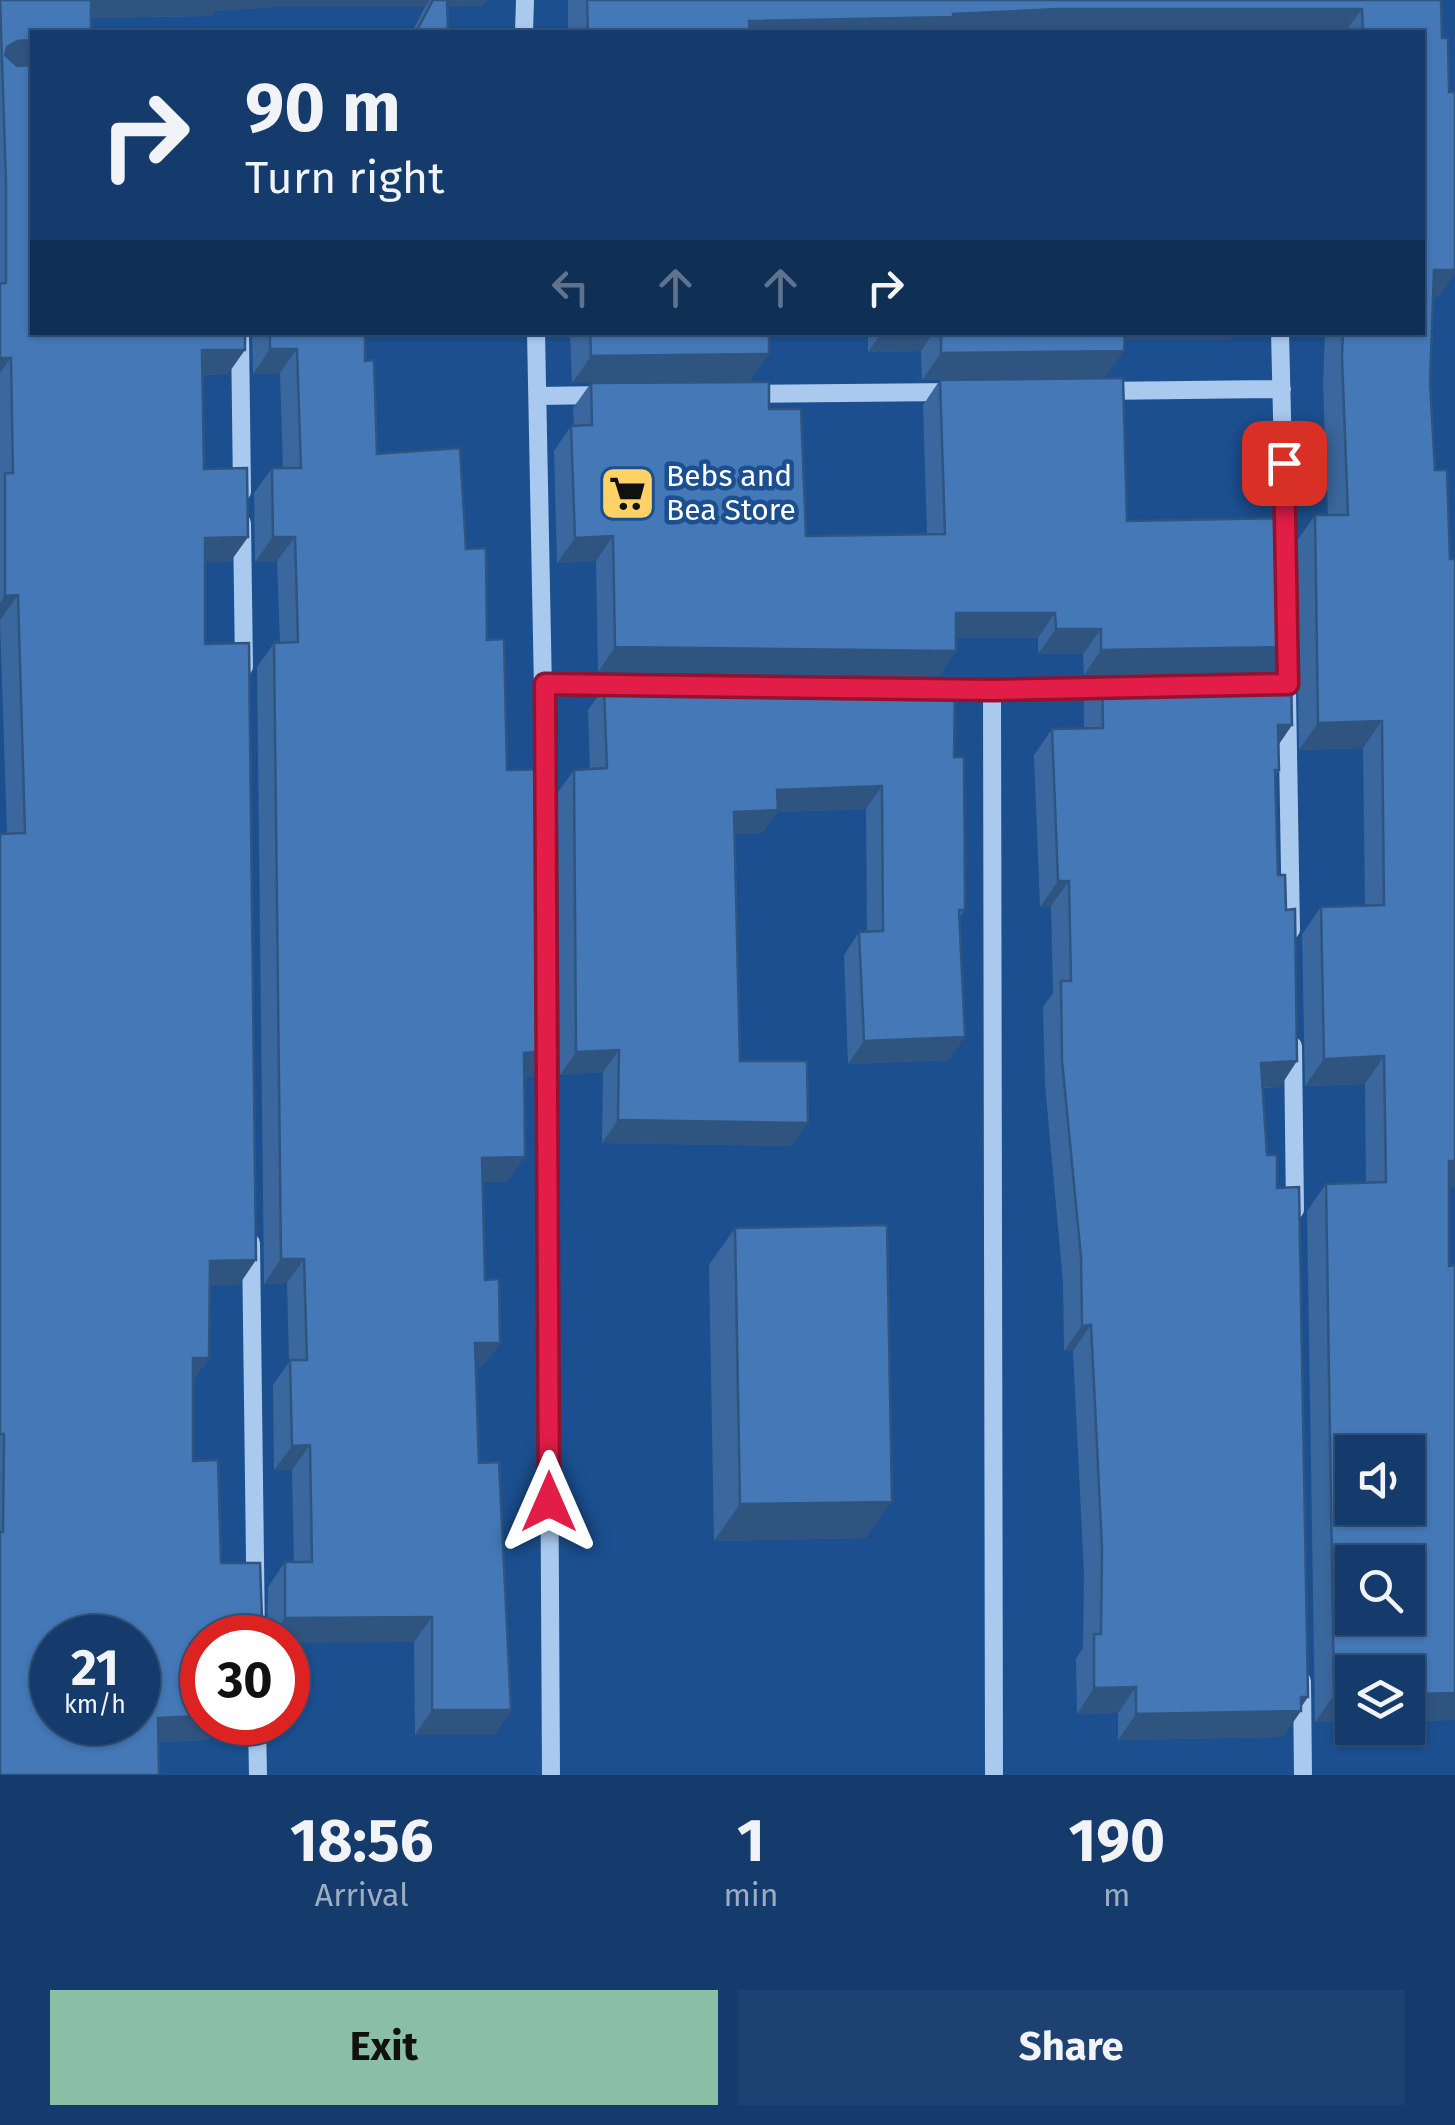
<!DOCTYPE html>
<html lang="en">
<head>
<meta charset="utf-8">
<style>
  :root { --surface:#143b6b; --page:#1d4271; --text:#f1f3f6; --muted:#9dadc1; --line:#33557e; --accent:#8abfa5 }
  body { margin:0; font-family:"Fira Sans",sans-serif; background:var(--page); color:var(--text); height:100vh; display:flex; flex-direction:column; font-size:38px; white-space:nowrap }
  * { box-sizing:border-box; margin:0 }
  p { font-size:32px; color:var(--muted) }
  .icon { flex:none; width:55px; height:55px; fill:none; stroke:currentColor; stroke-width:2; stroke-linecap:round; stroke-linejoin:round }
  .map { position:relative; height:1775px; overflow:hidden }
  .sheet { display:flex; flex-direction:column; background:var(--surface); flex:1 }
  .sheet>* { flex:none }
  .top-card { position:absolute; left:30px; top:30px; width:1395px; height:305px; border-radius:0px; box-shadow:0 2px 8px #0004,0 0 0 2px var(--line); background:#143b6b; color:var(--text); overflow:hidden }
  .buttons { position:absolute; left:1335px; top:1435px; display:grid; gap:20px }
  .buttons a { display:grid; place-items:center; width:90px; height:90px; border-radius:0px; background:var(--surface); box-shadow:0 2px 8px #0004,0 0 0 2px var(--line); font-size:50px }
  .speed { position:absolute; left:30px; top:1615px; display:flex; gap:20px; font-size:50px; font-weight:700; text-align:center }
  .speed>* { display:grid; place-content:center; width:130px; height:130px; border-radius:50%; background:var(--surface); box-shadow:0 2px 8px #0004,0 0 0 2px var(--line); line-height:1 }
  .speed small { font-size:25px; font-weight:400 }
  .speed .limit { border:15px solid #d22; background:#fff; color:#111 }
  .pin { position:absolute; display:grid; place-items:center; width:85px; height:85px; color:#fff; margin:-42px; border-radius:20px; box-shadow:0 5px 15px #0006 }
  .me { position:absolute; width:110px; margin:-55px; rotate:0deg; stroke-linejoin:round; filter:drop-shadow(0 0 8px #0008) }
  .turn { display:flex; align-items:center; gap:35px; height:210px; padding:0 50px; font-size:45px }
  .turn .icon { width:130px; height:130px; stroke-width:2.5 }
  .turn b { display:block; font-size:70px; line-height:85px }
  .lanes { display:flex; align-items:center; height:95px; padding:0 50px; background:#0003; justify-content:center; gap:50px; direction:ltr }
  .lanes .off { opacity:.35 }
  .eta { display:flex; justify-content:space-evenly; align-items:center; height:170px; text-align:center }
  .eta b { font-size:60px; font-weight:700; line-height:70px }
  .action { display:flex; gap:20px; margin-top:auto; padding:20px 50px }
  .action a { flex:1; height:115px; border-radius:0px; background:var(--accent); color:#111; font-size:40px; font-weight:700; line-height:115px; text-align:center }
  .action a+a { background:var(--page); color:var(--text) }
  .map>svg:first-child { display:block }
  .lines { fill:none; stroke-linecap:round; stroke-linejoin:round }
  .minor { stroke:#a9c9ee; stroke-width:18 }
  .wall { fill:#3a679d }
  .shaded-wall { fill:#305480 }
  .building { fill:#4478b7; stroke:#305480; stroke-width:2.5; fill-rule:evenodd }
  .route-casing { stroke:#92132f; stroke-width:25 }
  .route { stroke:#e11d48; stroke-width:18 }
  .labels { text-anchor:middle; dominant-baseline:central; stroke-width:9; stroke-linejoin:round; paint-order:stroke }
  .poi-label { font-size:30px; fill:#fff; stroke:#1b4f8f; text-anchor:start }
</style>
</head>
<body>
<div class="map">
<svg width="1455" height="1775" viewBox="0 0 1455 1775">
  <rect width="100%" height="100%" fill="#1b4f8f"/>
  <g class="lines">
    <path class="minor" d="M524,32L525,0
      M240,332L242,492
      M536,332L545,792
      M1280,332L1285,540
      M1099,391L1282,389
      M749,394L953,392
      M539,396L603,395
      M242,523L244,667
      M1286,631L1291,930
      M545,684L629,685
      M930,689L1114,687
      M992,689L994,1775
      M547,1038L551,1775
      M1293,1046L1295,1210
      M251,1243L256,1638
      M1302,1681L1303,1775
      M257,1722L258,1775"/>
  </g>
  <path class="wall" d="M0,0H486L482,6H447L448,32H412L425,7H273L216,11L212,16L91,18L32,32V65L228,374L203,375L204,469L248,537L230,562H205V644L239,1285H210L209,1358L193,1381V1461L202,1638V1722H220L208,1740L158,1742L0,1775V834H7L0,620Z
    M568,0H1441L1439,297H1433L1430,383L1435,470L1450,559H1455V1184L1453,1188H1449V1266L1455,1265V1720L1408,1721V1672H1352V1722H1315L1307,1211L1326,1184L1366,1182L1365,1084L1305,1086L1302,934L1321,907L1365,906L1363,748L1299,750L1296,542L1315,515H1328L1323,384L1325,332H1422V32H568Z
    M252,332H365V361L377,454L466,549L487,640L507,770L535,1076L524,1077L507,1182H483L485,1280L500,1343L482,1367H476L479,1463L511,1710L494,1735H415L414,1642L267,1638L268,1587L285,1562H294L292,1470H274L273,1385L289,1362L287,1283L264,1284L257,667L274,643L280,642L277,561L255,562L254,493L272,468H283L280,373L253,374Z
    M570,332H769L572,383Z
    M868,332H1234L1229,340H1125L922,380L921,351L868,352Z
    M940,380L1127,521L1273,671L1292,725L1279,744V770L1275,776L1280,1087L1263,1088L1267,1155L1277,1188L1301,1707L1283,1737L1118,1740V1713L1077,1714L1076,1659L1083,1648L1084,1573L1073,1351H1064L1063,1282L1045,1085L1043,1007L1053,993L1051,906L1040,907L1034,755L1052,729H1084V700L1102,675H1084L1083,654H1038V638H956V651L939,676L598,672L596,561L557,563L554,451L571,426H574L573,408L591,383L769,409L806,536L927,534L923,405Z
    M614,674L954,757L965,910L959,918L949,1060L848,1064L844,955L859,932H867L866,809L777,812L762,833L734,834L740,1061L792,1146L602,1143L603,1072L560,1075L558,792L574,770L590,769L588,710Z
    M735,1228L866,1538L714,1541L709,1265Z"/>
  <path class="shaded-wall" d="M86,0H430L425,7H273L216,11L212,16L73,18Z
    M433,0H486L482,6L430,7Z
    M1058,9H1362L1345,32H718L749,21Z
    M32,40V65H2L7,47L17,41Z
    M1434,270H1455V274L1439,297H1422Z
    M882,332H934L921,351L868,352Z
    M1113,332H1234L1229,340H1108Z
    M270,349H297L280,373L253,374Z
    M202,350H245L228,374L185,375Z
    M1124,351L1105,378L922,380L941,353Z
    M769,354L750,382L572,383L591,356Z
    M0,358H11L0,373Z
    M613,536L596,561L557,563L575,538Z
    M248,537L230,562L188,563L205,538Z
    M273,537H295L277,561L255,562Z
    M18,595L0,620V603L5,596Z
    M956,613H1055L1038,638H939Z
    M1056,629H1101L1083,654H1038Z
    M615,647L956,651L939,676L598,672Z
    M1290,647L1273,672L1084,675L1101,650Z
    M1382,721L1363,748L1299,750L1318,723Z
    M1278,725H1292L1274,751Z
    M882,786L866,809L777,812L762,833L718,835L734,812L777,790Z
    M1058,881H1069L1051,906L1040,907Z
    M965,1037L949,1060L848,1064L864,1041Z
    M619,1050L603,1072L560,1075L576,1052Z
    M552,1051L535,1076L507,1078L524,1053Z
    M1384,1056L1365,1084L1305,1086L1324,1059Z
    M1297,1061L1280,1087L1243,1088L1261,1063Z
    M618,1120L808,1123L792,1146L602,1143Z
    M525,1157L507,1182L465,1183L482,1158Z
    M1449,1161H1455V1184L1453,1188H1430Z
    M281,1259H304L287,1283L264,1284Z
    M256,1260L239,1285L192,1286L210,1261Z
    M1091,1325L1073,1351H1064L1082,1326Z
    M475,1343H500L482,1367L458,1368Z
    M193,1358H209L192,1382Z
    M310,1445L292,1470H274L292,1446Z
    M892,1502L866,1538L714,1541L740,1504Z
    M432,1617L414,1642L288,1643V1638H271L285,1618Z
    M262,1618L249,1638H214L228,1619Z
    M1136,1687L1118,1713L1077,1714L1094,1688Z
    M1455,1693V1720L1408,1721V1694Z
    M1334,1695H1352V1722H1315Z
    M1308,1697L1298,1712L1301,1711L1283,1737L1118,1740L1136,1714Z
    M432,1710H511L494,1735H415Z
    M202,1716V1722H220L208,1740L141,1743L158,1718Z"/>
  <path class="building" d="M0,0H91V32H32V40L17,41L7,47L5,55L17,66L32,65V332H245V350H202L204,469L247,468L248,537L205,538V644L249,643L256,1260L210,1261L209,1358H193V1461L218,1460L221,1563H260L262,1618L228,1619V1634H223V1638H202V1716L158,1718L159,1775H0V1532H3L4,1434H0V834L25,833L18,595L5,596V473H13L11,358H0V284L6,283V182ZM52,1638H138V1722H52Z
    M433,0H447L448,32H416Z
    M587,0H1441L1442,38H1448L1449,92H1455V270H1434L1430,383L1435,470H1447L1450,559H1455V1161H1449V1266L1455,1265V1693L1408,1694V1672H1352V1695H1334L1326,1184L1386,1182L1384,1056L1324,1059L1321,907L1384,905L1382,721L1318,723L1315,515H1348L1342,357L1343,332H1422V32H1363L1362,9H1058L953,14V17L749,21L750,32H588ZM1352,1452H1408V1508H1352ZM1352,1562H1408V1618H1352Z
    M270,332H365V361L374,360L377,454L460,448L466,549L486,548L487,640L504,639L507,770L550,769L552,1051L524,1053L525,1157L482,1158L485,1280L499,1279L500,1343H475L479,1463L499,1462L511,1710H432V1617L285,1618V1562H312L310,1445L292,1446L290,1360H307L304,1259H281L274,643L298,642L295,537H273L272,468H301L297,349H270Z
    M590,332H769V354L591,356Z
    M941,332H1125L1124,351L941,353Z
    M1123,378L1127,521L1288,518L1290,647L1101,650V629H1056L1055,613H956V651L615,647L613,536L575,538L571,426L592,425L591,383L769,382V409H801L806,536L945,534L940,380Z
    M1291,671L1292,725H1278L1279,770H1275L1278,875H1285L1286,910L1295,909L1297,1061L1261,1063L1267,1155H1277V1188L1299,1187L1308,1697H1301V1711L1136,1714V1687L1094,1688V1634H1101L1102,1548L1091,1325L1082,1326L1081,1257L1062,1060L1061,981H1071L1069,881H1058L1052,729L1103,728L1102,674Z
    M614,674L955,678L954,757H964L965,910H959L965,1037L864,1041L859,932L883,931L882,786L777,790L778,810L734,812L740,1061H807L808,1123L618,1120L619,1050L576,1052L574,770L607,768L604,688H614Z
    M887,1225L892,1502L740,1504L735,1228Z"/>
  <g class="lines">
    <defs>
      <path id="route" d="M549,1502L545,684L992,690L1288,684L1284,463"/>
    </defs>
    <use href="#route" class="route-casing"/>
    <use href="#route" class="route"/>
  </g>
  <defs>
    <symbol id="supermarket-square" viewBox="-11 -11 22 22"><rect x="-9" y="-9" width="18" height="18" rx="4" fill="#ffd166" stroke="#1b4f8f"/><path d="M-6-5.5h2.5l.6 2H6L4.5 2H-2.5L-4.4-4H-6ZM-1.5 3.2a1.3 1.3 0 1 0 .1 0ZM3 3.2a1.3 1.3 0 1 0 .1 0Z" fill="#111"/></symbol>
  </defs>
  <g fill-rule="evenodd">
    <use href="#supermarket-square" x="596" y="462" width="63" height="63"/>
  </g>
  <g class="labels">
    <g class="poi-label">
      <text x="666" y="476">Bebs and<tspan x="666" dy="34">Bea Store</tspan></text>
    </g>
  </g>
</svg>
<div class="buttons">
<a><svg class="icon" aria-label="sound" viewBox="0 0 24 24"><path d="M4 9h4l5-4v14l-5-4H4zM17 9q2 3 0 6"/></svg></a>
<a><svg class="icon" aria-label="search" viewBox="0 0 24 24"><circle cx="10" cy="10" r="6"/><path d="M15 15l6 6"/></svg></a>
<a><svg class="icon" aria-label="layers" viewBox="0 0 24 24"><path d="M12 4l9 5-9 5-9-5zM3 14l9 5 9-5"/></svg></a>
</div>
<div class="speed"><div>21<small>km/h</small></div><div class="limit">30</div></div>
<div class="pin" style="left:1284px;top:463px;background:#d93025"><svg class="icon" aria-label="arrive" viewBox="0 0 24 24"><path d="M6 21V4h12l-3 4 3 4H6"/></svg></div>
<svg class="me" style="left:549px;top:1502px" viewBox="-20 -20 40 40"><path d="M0-17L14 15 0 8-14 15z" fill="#e11d48" stroke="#fff" stroke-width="4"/></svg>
<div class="top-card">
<div class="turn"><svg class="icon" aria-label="right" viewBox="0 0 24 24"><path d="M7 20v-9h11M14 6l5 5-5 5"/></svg><div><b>90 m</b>Turn right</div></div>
<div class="lanes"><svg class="icon off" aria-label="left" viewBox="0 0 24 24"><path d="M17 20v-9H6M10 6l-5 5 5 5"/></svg><svg class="icon off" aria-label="ahead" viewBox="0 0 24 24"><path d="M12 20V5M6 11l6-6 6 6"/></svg><svg class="icon off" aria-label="ahead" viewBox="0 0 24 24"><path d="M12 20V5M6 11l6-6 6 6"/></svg><svg class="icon" aria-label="right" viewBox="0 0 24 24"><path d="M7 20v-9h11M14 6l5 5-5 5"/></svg></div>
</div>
</div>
<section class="sheet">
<div class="eta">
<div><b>18:56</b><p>Arrival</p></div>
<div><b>1</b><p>min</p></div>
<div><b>190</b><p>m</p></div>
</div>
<div class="action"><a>Exit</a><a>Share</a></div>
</section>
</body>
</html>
